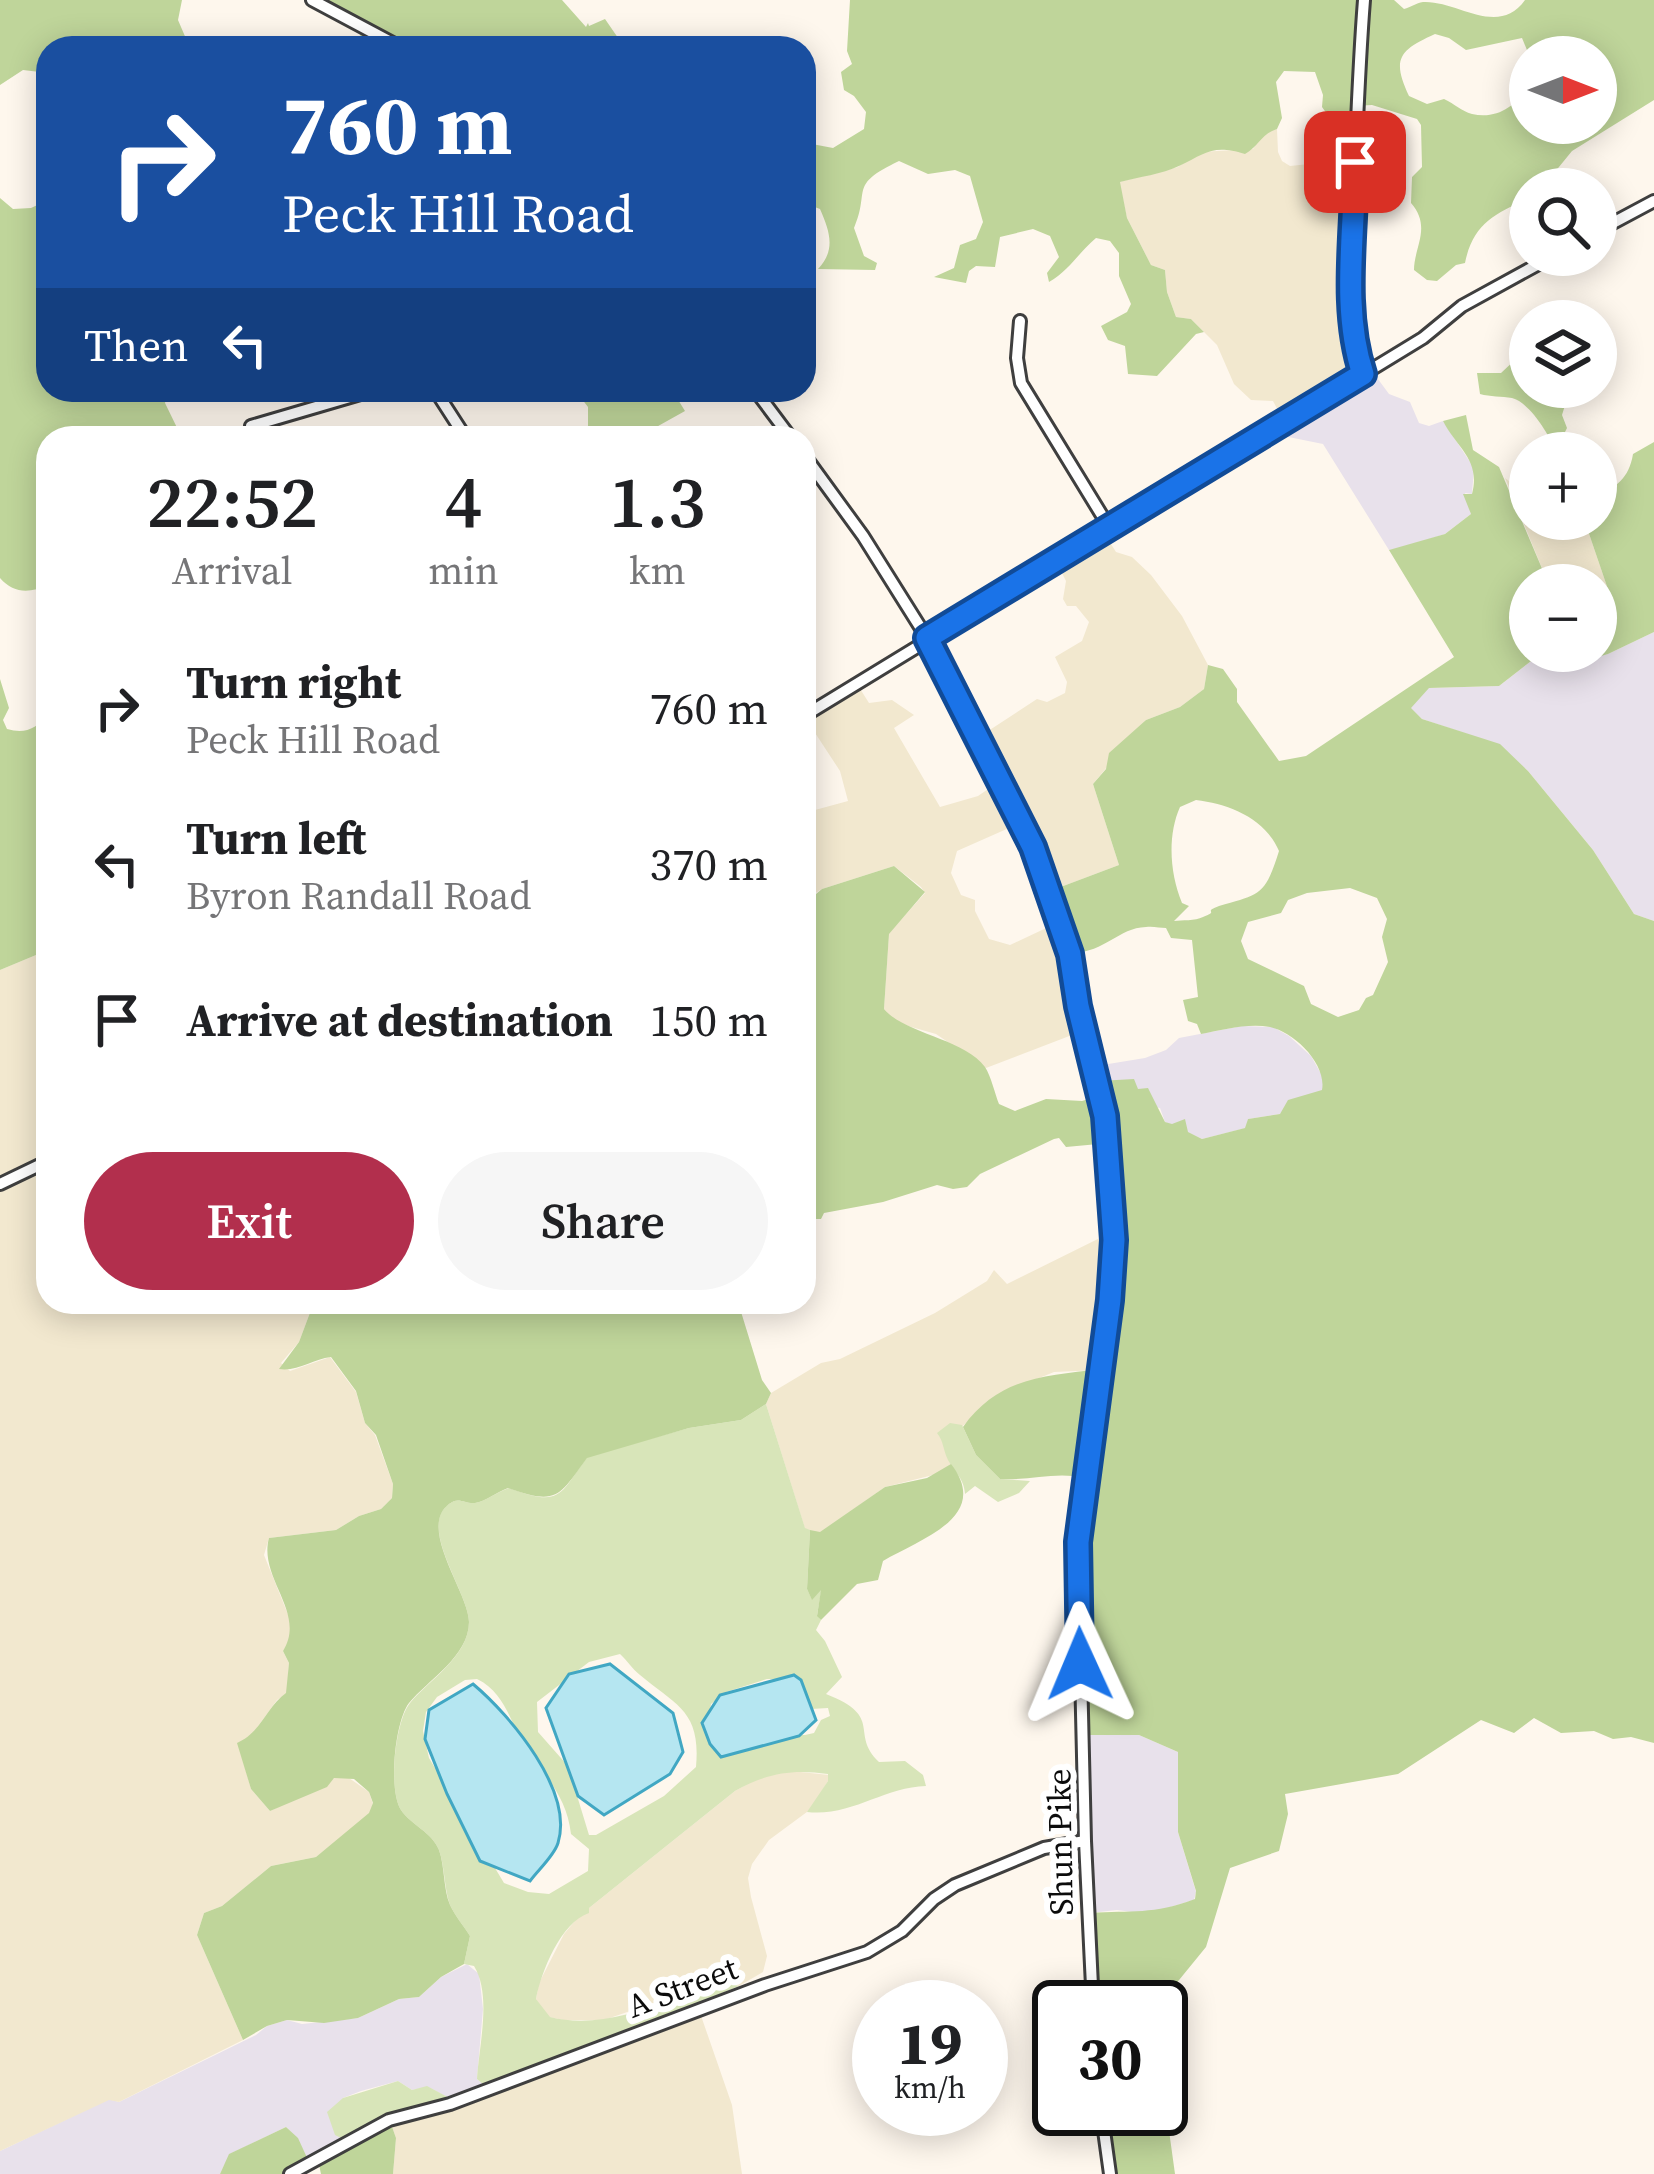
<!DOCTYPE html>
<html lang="en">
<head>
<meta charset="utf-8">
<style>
  :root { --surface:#fff; --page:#f6f6f6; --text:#202124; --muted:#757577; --accent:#b22f4d }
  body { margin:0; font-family:"Source Serif 4",serif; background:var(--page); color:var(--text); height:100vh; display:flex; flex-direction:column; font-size:45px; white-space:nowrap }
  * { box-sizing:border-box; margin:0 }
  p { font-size:39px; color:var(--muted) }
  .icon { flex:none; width:66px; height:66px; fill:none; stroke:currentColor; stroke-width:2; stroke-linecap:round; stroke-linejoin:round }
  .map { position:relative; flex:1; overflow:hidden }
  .drawer { position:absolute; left:36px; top:426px; width:780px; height:888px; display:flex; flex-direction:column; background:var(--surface); border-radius:36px; box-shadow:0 6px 30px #0003 }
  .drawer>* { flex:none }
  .guide { position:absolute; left:36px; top:36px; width:780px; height:366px; border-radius:36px; box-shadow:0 6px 30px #0003; background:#1a4fa0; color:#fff; overflow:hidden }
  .needle { width:78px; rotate:90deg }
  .tools { position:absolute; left:1509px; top:36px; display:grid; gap:24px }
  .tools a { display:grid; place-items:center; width:108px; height:108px; border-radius:50%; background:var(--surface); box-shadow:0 6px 30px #0003; font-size:60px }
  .speed { position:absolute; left:852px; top:1980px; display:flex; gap:24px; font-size:60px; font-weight:700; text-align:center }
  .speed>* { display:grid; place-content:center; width:156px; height:156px; border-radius:50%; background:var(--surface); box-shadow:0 6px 30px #0003; line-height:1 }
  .speed small { font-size:30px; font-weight:400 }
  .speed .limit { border:6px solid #111; border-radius:18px; background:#fff; color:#111 }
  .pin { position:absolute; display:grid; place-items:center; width:102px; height:102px; color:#fff; margin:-51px; border-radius:24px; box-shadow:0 6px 18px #0006 }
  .me { position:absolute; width:132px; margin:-66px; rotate:359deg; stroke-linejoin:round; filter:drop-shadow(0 0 9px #0008) }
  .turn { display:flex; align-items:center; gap:42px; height:252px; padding:0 48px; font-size:54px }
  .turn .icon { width:156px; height:156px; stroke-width:2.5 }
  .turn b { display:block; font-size:84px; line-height:102px }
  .then { display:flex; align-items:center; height:114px; padding:0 48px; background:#0003; gap:24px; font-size:45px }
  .eta { display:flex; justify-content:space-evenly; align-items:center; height:204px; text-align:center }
  .eta b { font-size:72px; font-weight:600; line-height:84px }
  .primary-button { display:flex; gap:24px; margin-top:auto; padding:24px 48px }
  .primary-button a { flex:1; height:138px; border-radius:72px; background:var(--accent); color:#fff; font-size:48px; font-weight:600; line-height:138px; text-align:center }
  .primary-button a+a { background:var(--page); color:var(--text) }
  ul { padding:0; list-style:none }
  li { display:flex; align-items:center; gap:36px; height:156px; padding:0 48px }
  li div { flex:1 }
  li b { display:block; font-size:45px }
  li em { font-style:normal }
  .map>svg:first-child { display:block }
  .industrial { fill:#e8e1eb }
  .farmland { fill:#f2e8cf }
  .green { fill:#d8e5b9; fill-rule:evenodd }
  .forest { fill:#bfd59a; fill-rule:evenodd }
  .water { fill:#b5e6f1; stroke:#41a7c3; stroke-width:3 }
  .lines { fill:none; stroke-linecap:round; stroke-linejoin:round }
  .minor-casing { stroke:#3f3f3f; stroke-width:16 }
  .minor { stroke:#fff; stroke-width:10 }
  .route-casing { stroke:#114b97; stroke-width:30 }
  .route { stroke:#1a73e8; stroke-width:21 }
  .labels { text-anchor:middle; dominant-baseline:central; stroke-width:12; stroke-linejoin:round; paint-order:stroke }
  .street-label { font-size:33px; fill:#0c0c0c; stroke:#fff }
</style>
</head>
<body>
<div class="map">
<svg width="1654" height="2174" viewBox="0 0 1654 2174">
  <rect width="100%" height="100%" fill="#fef7ed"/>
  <path class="industrial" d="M1372,371L1389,394L1410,402L1419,423L1429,426L1443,421L1474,468L1472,494L1465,493L1471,514L1445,534L1399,549L1389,550L1323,444L1269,433Z
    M1654,632V921L1634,914L1593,850L1528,771L1500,745L1422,719L1410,708L1428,688L1499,686L1544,651H1559L1568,666L1587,657L1608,654Z
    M1242,1026L1273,1027L1289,1036L1311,1056L1324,1079L1323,1090L1280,1114L1248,1119L1246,1128L1202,1139L1165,1122L1160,1108L1154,1107L1138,1090L1099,1081L1096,1066L1145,1058L1166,1050L1179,1038Z
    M1086,1735H1139L1178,1752V1832L1196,1892L1194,1900L1147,1914L1117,1910L1090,1913Z
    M467,1964L479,1974L483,2009L477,2079L490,2090L457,2102L428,2087L412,2090L398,2081L361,2091L343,2098L345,2140L309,2163L298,2139L286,2127L230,2154L220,2174H0V2151L109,2099L119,2102L256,2035L267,2026L287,2020L302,2024L358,2018L399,1999L419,1997L441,1977Z"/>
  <path class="farmland" d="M1277,129L1278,152L1282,161L1290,166L1319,163L1329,156L1353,155V296L1364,374L1284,422L1273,401L1251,400L1234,384L1217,345L1191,319L1176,317L1167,292L1165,270L1151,265L1127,218L1119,182L1178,167L1199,152L1253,149L1263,133Z
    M1505,478L1509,481L1530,478V519H1584L1613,604L1596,609V585H1549Z
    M1104,533L1116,552L1132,557L1151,575L1182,616L1208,665L1204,689L1180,707L1146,720L1093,784L1119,865L1050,891L1020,823L957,851L951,873L961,895L975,900V911L989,939L1010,945L1059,922L1085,1030L986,1068L936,1034L894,1022L884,1009L889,933L925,893L921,887L894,866L822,889L806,899L804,813L848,801L840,771L804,716L857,684L869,703L892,700L914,715L894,728L940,807L978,796L997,783L979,737L1037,699L1047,702L1065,693L1067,682L1055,657L1082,641L1089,622L1076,606H1067L1063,599L1066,581L1056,561Z
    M48,950V1302H314L299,1342L281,1363L290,1371L330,1357L356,1392L365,1423L375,1435L393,1484L392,1498L381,1509L359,1516L336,1530L269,1538L264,1555L291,1622L290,1641L283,1651L289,1663L287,1693L277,1700L249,1739L238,1743L251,1789L270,1811L334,1778H349L369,1792L373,1804L370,1813L348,1833L316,1857L271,1866L222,1906L204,1913L197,1935L243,2040L119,2102L109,2100L0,2151V970Z
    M1114,1231L1100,1370L1054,1372L1000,1394L944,1442L951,1464L941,1473L885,1487L820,1533L805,1529L766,1404L771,1393L821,1363L840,1359L935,1313L987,1281L994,1270L1007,1284Z
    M791,1771L829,1775L828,1781L811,1809L769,1840L752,1864L748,1878L751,1897L767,1956L763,1972L739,1986L714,1980L688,1985L668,1998L604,2020H563L549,2017L540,2008L536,1999L539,1983L564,1934L579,1916L735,1791L762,1776Z
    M699,2010L732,2105L742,2174H393L396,2138L390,2121Z"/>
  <path class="green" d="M766,1404L805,1528L810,1530L807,1589L812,1599L822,1587L817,1615L821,1620L816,1630L825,1641L842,1677L826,1694C885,1717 849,1733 879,1762L905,1761L923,1775L926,1786C884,1787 851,1817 807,1812L828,1781V1774C792,1769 767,1773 735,1791L589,1908V1913C561,1922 541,1972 536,1999L550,2017C588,2027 633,2016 669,1998C683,1990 693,1980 711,1980C720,1980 730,1984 739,1986L490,2090L477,2079C479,2045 492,1995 474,1966L464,1964L470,1936C464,1926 455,1916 450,1905C444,1888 445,1867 439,1850C432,1832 411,1825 401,1810C388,1790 395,1721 410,1703C428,1681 469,1656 469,1622C469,1593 417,1527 449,1504C459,1496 464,1504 475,1503C486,1501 497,1492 509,1488C562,1508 559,1495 588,1456L689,1428L741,1420ZM620,1654C627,1660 632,1669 640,1675C677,1706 701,1711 696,1767L664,1796L596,1835H589L568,1766L538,1732L537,1702L589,1662ZM477,1679C506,1693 510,1724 527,1749C547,1778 567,1798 571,1834L589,1849L588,1871L549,1894L528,1892L504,1883L429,1758L423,1731L426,1712L437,1697L465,1680ZM767,1679H783L804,1689L811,1709L828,1708L830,1716L821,1720L814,1733L805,1735L707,1731L711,1704L726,1692Z
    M950,1423L962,1425L976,1455L1000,1479L1030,1481L1019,1493L998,1502L975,1486L965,1494C964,1478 955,1473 948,1460C943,1450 944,1442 937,1433Z
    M398,2081L412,2090L427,2086L457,2102L345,2140L335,2135L327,2112L343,2098Z"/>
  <path class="forest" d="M0,0H182L178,20L190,48H48V73L23,70L0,85Z
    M313,0H562L586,27L588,23L589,26L605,19L625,48H354L364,28Z
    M850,0H1394L1404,9C1411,7 1416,3 1423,2C1457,0 1498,38 1525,0H1654V100L1572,151L1541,189H1530V198C1496,213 1473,223 1465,263L1456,265L1437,281L1427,280L1414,270C1414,247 1432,227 1411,203L1412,177L1422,167L1421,125L1417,119L1372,105L1354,106L1353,122L1332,121L1322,107L1323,95L1315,72L1284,71L1276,82L1282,118L1277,129C1261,134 1259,146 1245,154C1213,144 1206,153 1179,166C1162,174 1139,177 1120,182L1127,218L1151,265L1165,270L1167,292L1176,317L1191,319L1204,332L1196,334L1157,376L1128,374L1125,346L1108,340L1101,326L1127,312L1131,304L1119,276V253L1110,241L1096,238C1078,253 1070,270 1049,282L1047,273L1059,257L1050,236L1033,229L1000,237L995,267L976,266L969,271L966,283L934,277L954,268L960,245L976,239L983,222L970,176L955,170L928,174L899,161C847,186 871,189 854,228L864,256L877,263L875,270L818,269C836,250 830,232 820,209L804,203V147L812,144L833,148L864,129L866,112L854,96L844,90L841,72L852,64L847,51ZM1435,34L1449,38L1466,50L1522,38L1529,55L1530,73V57H1596V123H1530V80C1520,103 1500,120 1472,114C1461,111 1455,104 1444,99L1427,104L1409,96C1391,58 1400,50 1435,34Z
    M0,198L13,209L31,208L48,200V390H168L165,403L182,438H48V585C30,593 14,594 0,578Z
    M1517,358H1525L1530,367V387H1549L1556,400L1566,402L1562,415L1567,428L1558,446L1564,453H1557C1550,437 1531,403 1512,398C1502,396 1490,397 1480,394L1477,373H1501Z
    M575,390H672L685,411L651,430L588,438V407Z
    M1466,415L1473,450L1499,467L1549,585H1530V651H1544L1499,686L1429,688L1411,708L1422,719L1500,744L1528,771L1593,850L1634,914L1654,921V1743L1631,1737L1613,1739L1594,1731L1561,1733L1534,1718L1514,1733L1481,1720L1398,1774L1285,1794L1288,1814L1279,1851L1230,1868L1206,1947L1157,2007H1095L1090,1913C1132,1910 1153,1915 1195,1899L1196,1891L1178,1832V1752L1139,1735H1086L1081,1672L1084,1478C1057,1471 1028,1481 1000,1479L976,1455L963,1427C999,1377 1045,1376 1100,1369L1111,1299L1109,1143L1066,1147L1059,1138L1054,1139L980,1174L967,1187L953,1189L937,1185L883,1202L824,1213L821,1219H804V904L822,889L894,866L925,892L889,934L884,1009C905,1034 963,1038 985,1067C991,1076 995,1094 999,1104L1015,1111L1046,1099L1082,1101L1099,1096V1081L1134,1079L1138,1089L1148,1088L1165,1122L1172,1124L1185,1119L1188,1132L1202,1139L1245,1128L1248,1119L1280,1114L1288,1100L1322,1090C1327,1064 1294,1032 1270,1027C1247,1023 1223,1030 1201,1034L1197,1024L1188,1021L1183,1000L1198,997L1192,940L1171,938L1166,928C1160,928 1153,926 1146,927C1118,928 1106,952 1072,953L1050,891L1119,865L1093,784L1106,769L1109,753L1146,720L1180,707L1204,689L1208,665L1223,669L1237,689V702L1279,761L1306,756L1454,657L1389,550L1445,534L1471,514L1463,494H1472C1481,460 1457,448 1443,421ZM1196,800C1229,804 1265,818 1279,851C1265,896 1260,894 1219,906C1201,913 1221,910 1203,917C1195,921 1182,920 1174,921L1189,906L1182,903C1170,874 1167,836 1180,807ZM1350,888L1377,898L1387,919L1382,937L1388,962L1373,995L1366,998L1359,1010L1338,1017L1311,1004L1304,986L1248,959L1241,941L1248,922L1281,913L1288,900L1307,893Z
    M1654,442V632L1608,654L1566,666L1559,651H1596V609L1613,604L1584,519H1596V499C1616,486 1629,479 1633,454Z
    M0,679L9,708L3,720L7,729C25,734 36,729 48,715V950L0,970Z
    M314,1302H738L762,1380L771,1393L766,1404L741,1420L689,1428L587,1458C559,1496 558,1506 508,1488C497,1492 486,1501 475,1503C464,1504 459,1496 449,1504C417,1528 469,1593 469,1622C469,1656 428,1680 409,1703C395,1721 388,1790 401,1810C411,1825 432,1832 439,1850C445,1867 443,1888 450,1905C455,1916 464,1926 470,1936L464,1964L441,1977L419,1997L399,1999L358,2018L324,2023L287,2020L267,2026L243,2040L197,1935L204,1913L222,1906L271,1866L316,1857L369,1813L373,1803L369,1792L354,1779L334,1778L327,1787L270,1811L251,1789L237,1743C261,1733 266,1707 286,1693L289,1663L283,1651C307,1613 258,1578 269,1538L336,1530L359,1516L381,1509L392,1498L393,1484L376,1435L365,1423L356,1391L331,1357C313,1359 297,1372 279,1369L299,1342Z
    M951,1464C992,1517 920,1539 883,1561L878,1580L857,1584L821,1620L817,1616L821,1590L812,1600L807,1589L810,1530L820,1532L885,1487L927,1478Z
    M1161,2073L1175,2174H1111L1102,2109H1161Z
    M390,2121L396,2138L393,2174H321L318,2160Z
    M286,2127L298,2138L309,2162L290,2174H220L229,2154Z"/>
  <path class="water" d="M610,1664L673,1713L683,1752L670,1774L604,1815L578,1796L546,1708L569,1674Z
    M794,1675L801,1680L816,1720L799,1736L721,1757L710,1744L702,1723L720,1695Z
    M473,1684C511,1716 574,1791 558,1843C554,1856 538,1870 530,1881L480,1861L447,1794L425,1739L429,1710Z"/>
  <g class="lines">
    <defs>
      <path id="minor" d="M312,0L402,48
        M1596,232L1654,201
        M1020,321L1017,358L1021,383L1109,527
        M1363,374C1344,317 1352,248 1354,188C1357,125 1359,63 1364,0
        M435,390L466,438
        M755,390L791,438
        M251,426L374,390
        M804,455L863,536L927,638L1033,847L1071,954L1078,1006L1105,1116L1112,1170L1110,1301L1078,1542L1085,1841L1093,2007
        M804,716L1423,338L1462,306L1555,255
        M0,1184L48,1161
        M1101,2109L1110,2174
        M290,2174L389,2120L450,2104L765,1985L867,1952L902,1931L934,1899L955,1885L1044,1848L1085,1841"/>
    </defs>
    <use href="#minor" class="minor-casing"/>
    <use href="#minor" class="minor"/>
  </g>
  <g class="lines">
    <defs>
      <path id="route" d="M1080,1664L1078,1542L1110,1300L1114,1240L1105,1116L1078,1006L1070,954L1033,847L927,638L1363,374C1341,308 1355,231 1355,162"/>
    </defs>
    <use href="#route" class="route-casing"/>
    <use href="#route" class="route"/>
  </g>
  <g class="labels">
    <g class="street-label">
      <text transform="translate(1060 1842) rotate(-91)">Shun Pike</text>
      <text transform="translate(682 1987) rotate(-21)">A Street</text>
    </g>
  </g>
</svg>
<div class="tools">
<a><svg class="needle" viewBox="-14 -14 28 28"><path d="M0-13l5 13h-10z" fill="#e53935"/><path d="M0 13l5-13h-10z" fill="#757577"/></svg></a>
<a><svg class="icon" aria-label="search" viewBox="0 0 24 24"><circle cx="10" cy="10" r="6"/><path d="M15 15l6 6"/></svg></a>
<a><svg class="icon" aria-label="layers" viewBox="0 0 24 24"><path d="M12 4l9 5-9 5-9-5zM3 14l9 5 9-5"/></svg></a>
<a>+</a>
<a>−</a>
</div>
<div class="speed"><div>19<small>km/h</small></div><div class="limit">30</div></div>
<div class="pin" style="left:1355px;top:162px;background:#d93025"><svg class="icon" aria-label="arrive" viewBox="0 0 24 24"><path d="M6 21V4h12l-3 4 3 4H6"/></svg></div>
<svg class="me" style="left:1080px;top:1664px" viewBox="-20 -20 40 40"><path d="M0-17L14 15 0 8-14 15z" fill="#1a73e8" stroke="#fff" stroke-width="4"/></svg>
<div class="guide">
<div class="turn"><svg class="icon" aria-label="right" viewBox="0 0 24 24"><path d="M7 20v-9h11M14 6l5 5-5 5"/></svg><div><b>760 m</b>Peck Hill Road</div></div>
<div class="then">Then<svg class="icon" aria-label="left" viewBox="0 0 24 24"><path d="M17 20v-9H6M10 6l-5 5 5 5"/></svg></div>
</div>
<section class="drawer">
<div class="eta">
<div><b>22:52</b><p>Arrival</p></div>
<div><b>4</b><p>min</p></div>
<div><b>1.3</b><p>km</p></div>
</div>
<ul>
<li><svg class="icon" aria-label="right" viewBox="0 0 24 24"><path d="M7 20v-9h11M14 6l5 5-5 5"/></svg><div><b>Turn right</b><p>Peck Hill Road</p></div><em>760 m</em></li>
<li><svg class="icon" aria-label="left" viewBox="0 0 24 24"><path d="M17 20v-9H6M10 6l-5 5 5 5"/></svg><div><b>Turn left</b><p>Byron Randall Road</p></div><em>370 m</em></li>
<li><svg class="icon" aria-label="arrive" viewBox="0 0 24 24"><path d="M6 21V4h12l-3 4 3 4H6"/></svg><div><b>Arrive at destination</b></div><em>150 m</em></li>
</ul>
<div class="primary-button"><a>Exit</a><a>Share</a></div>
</section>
</div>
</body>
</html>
